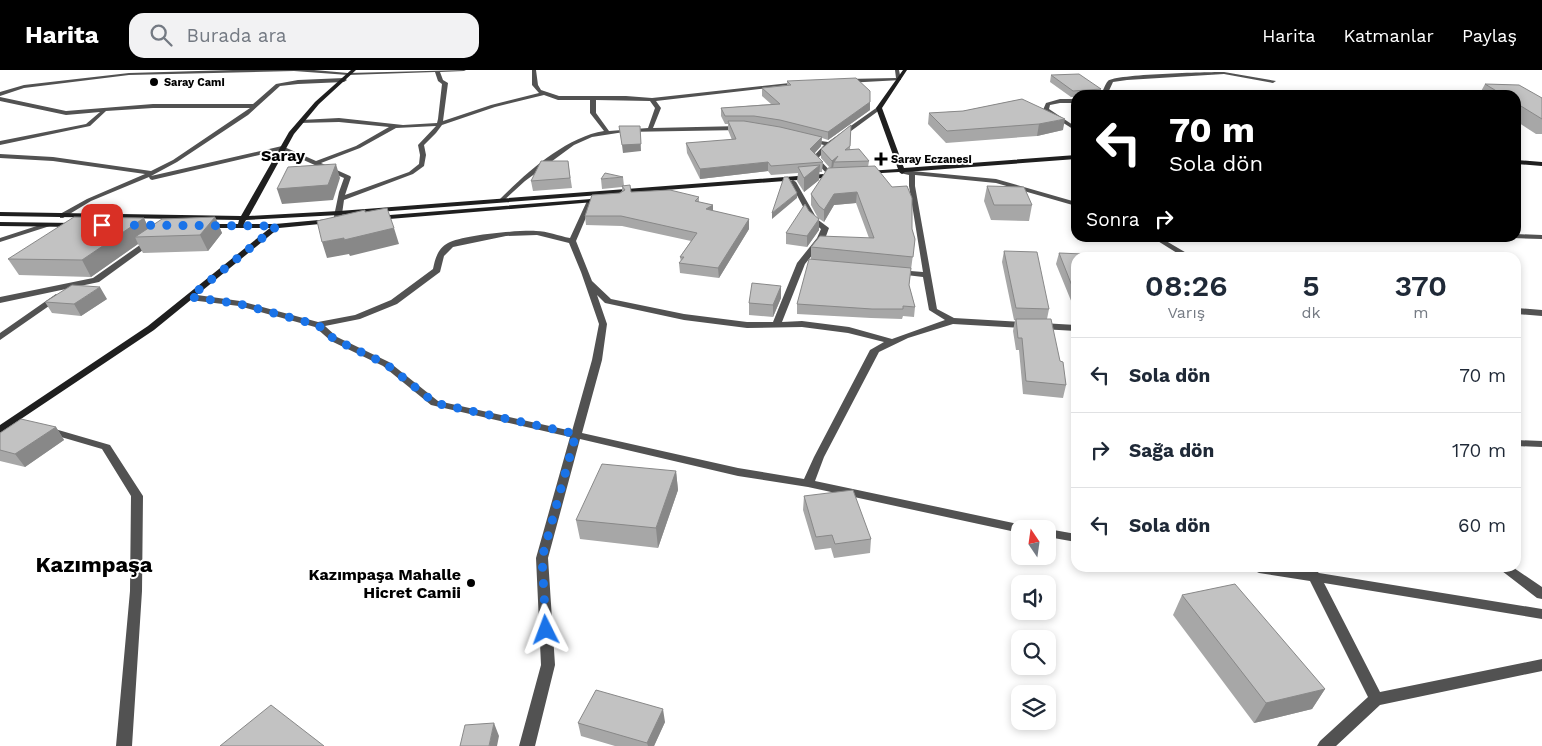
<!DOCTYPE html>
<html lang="tr">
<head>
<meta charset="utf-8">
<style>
  :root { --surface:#fff; --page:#f2f2f3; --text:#1f2937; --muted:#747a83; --line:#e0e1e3; --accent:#000 }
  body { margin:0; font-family:"Work Sans",sans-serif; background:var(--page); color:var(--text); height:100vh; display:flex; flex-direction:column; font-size:19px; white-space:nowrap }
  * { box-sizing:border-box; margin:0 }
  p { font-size:16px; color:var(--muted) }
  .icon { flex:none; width:28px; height:28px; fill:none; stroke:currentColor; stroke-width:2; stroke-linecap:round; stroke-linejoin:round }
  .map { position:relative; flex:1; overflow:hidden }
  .side { position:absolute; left:1071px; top:182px; width:450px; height:320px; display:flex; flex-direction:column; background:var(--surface); border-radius:15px; box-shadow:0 2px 8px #0003 }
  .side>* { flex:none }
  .hud { position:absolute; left:1071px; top:20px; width:450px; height:152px; border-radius:15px; box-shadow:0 2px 8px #0003; background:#000; color:#fff; overflow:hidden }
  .needle { width:32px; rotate:347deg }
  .controls { position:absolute; left:1011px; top:450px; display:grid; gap:10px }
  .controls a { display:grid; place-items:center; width:45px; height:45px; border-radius:10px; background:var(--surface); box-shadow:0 2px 8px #0003; font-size:25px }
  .pin { position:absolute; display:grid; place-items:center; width:42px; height:42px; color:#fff; margin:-21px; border-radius:10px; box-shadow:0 2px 8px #0006 }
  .me { position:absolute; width:55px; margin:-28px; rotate:357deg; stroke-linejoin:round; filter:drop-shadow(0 0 4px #0008) }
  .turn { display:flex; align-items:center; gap:18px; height:105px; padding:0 15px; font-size:22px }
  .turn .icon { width:65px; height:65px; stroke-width:2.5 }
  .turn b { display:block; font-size:35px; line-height:42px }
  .then { display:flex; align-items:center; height:48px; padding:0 15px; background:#0003; gap:10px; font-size:19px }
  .eta { display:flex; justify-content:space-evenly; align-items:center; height:85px; text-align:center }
  .eta b { font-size:30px; font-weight:600; line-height:35px }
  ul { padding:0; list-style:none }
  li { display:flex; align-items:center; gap:15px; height:75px; padding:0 15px; border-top:1px solid var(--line) }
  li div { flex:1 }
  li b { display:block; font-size:19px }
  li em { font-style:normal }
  header { display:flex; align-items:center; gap:30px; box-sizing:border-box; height:70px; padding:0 25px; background:var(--accent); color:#fff }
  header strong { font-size:24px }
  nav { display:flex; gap:28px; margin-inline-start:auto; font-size:18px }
  .search { width:350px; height:45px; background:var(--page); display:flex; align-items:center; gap:12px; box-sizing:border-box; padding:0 18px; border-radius:15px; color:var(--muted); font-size:19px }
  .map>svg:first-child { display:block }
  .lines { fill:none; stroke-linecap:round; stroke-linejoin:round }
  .street { fill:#525252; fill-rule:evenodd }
  .secondary { fill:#1f1f1f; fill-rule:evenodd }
  .wall { fill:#a7a7a7 }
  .shaded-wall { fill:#888 }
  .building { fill:#c2c2c2; stroke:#888 }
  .route { stroke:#1a73e8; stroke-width:9; stroke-dasharray:0 16.2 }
  .poi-dot { fill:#000; stroke:#fff; stroke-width:2 }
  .labels { text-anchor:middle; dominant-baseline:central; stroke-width:4; stroke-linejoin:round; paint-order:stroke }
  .far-poi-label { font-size:11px; font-weight:bold; fill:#000; stroke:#fff; text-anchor:start }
  .far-district-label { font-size:16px; font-weight:bold; fill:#000; stroke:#fff }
  .near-poi-label { font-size:16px; font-weight:bold; fill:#000; stroke:#fff; text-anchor:end }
  .near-district-label { font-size:22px; font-weight:bold; fill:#000; stroke:#fff }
</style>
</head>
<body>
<header>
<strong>Harita</strong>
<div class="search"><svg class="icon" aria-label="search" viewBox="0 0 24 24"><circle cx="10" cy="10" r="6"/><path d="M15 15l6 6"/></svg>Burada ara</div>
<nav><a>Harita</a><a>Katmanlar</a><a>Paylaş</a></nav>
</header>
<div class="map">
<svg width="1542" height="676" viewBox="0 0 1542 676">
  <rect width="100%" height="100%" fill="#fff"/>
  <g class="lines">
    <path class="street" d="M233,0H314L348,3L466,0L464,1L440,2L443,10L448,13L443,51L491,35L539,23L532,15V0H536L538,15L541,20L559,26H626L652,28L799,12L802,14L656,31L661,38L653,58L741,56L744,58L741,60L624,62L592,67L574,75L525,111L502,132L500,131V129C526,103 566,67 604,61L590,43V30H558L544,25L495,37L442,55L436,63L424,75L426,85L424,96L413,104L344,130L341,151L337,153L333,151L339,122L344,108L281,80L152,110L150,109L149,107L91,131L63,148H60V144L87,129L145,104L53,91L0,88V84L53,87L151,101L173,90L250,38H153L106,41L90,56L0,75V71L86,54L100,42L66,45L0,31V27L66,41L153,34H253L276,14L298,10L344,8L347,10L344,12L298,14L280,16L248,45L177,92L151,106L282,76L316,91L356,76L389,57L339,52L299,53V51L301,50L339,48L403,55L437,53L438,49L442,14L438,11L435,2L348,5L294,1L129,5L24,18L0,26V22L24,15L129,3ZM596,30L650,31L655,38L648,58L609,61L596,43ZM436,56L418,75L420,85L419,94L409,102L345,125L351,107L350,106L321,93L360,78L396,58Z
      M895,0H899L901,10L846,13L843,11L846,9L896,8Z
      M1224,2L1276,11L1273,13L1224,4L1127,10L1113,12L1107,25H1101C1103,21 1105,14 1108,11C1115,4 1208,2 1224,2Z
      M1060,29H1076V33H1060L1050,35L1049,39L1076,57V61L1043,40L1046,33Z
      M879,36L882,38L881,39L832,75L818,88L834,105L829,106L812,88L824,75L807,71V69L828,72Z
      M902,100L996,109L1076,132V136L996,113L915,105V116L937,239L954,248L1076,255V261L953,254L908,268L879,282L824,387L815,411L1023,455L1027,456L1029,459H1020V463L808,417L738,406L580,369L548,488L555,595L535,676H519L541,595L536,488L570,367L431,335L383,296L331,271L315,257L239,236L190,230L186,227L190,224L240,231L318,252L355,245L391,230L433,199C435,189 438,178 448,173C463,165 518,160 536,161C547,161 559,166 570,168L587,131L590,129L593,131L576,171L592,211L611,229L684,244L747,252H773L797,193L817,168L821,159L810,150L790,112L793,110L796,112L817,149L829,158L825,169L805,194L782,252L802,251L849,257L892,269L945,250L929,240L923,207L898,204L894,202L898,200L923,202L909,116V105L900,103V101ZM537,165L569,173L581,202L599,254L592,290L572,361L438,331L389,292L337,267L325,256L360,249L397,234L440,202L444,186L453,177L506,166ZM597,225L605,233L684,250L747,258L802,257L848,263L884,272L870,280L814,387L804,409L738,398L582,363L602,290L607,254Z
      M46,153L53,155L0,172V168Z
      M1516,164L1542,165V169L1513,168H1516Z
      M1153,168H1161L1195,188H1185Z
      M147,170H153L154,172L99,212L0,233V227L93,208Z
      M56,224L60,227L59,229L0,270V263Z
      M1516,238L1542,240V246L1516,244Z
      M48,357L110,375L143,426L142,521L132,676H116L130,521L131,426L102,379L44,362L43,360Z
      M1516,370L1542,371V377L1516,376Z
      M1048,459L1076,464V472L1048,467Z
      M1253,498H1285L1301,500L1300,498H1313L1319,503L1542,539V549L1324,513L1380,622L1542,589V601L1380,635L1336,676H1317L1320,671L1368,627L1310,511L1259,503L1255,501Z
      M1500,498H1514L1542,517V529L1537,528L1502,501Z"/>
    <path class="secondary" d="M351,0H356L319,34L294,64L249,146L339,141L837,103L840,105L837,107L339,145L246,150L244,154H275L330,149L334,151L330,153L279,158L154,260L0,363V355L148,256L270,158H204L200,156L204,154H238L239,150L0,146V142L241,146L289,62L315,32Z
      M903,0H907L882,38L904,98L1076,85V89L905,102L902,104L899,102L865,104L864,103L867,101L898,99L876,38Z
      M1516,90L1542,92V96L1516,94Z
      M604,128L606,129V131L377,150L373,148L377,146Z
      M0,152L75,153L79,155L75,157L0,156Z"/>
  </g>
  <path class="wall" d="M1051,5L1101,19L1099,25H1076V27H1071L1050,12Z
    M787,11L870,32V40L828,70L822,68L821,76L815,83L823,92L822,102H819V110L804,122L797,111L798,103L771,105L768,101L700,109L687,83L686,73L732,70L728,60V54H725L721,46V38L771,34L762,26V18L787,15Z
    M1485,14L1542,28V64H1536L1516,51V25H1479Z
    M1022,29L1063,60L1037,66L946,73L928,54L929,43L963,41Z
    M851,55L850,80L869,91L868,97L912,159L915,169L909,215L915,237L914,247L903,246L902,249L871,248L797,244V234L811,189V177L869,168L856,133L834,135L824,152L818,148L811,135V124L830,98L821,88V79Z
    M568,91L572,118L533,121L531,111Z
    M623,107L624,116L631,122L699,127V132L713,135V141L749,149V159L719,208L680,203L679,193L681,192L680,187L691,171L622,156L586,155L585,146L622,121V117L602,119L601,109Z
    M987,116L1032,135L1029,151L991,150L984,131Z
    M809,141L819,149V160L807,177L786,174V163Z
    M215,147L222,163L208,181L143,183L138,174L91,207L19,205L8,189L144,148L148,158Z
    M1004,181L1049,239L1047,249L1066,315L1063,328L1023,324L1019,280H1016L1013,261L1015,250H1014L1002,192Z
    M1059,183L1076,188V238H1074L1056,194Z
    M781,216V228L773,247L749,245V233Z
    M107,229L81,246L52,243L45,232Z
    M56,357L64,370L25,397L0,391V363Z
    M676,401L678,420L658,478L580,469L576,450Z
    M804,426L871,469L870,483L834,488L831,478L815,480L803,440Z
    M1182,525L1325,619L1312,639L1254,653L1173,545Z
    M665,652L654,676H615L581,666L578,653Z"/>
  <path class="shaded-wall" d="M870,32V40L828,70V62Z
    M1065,49L1063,60L1037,66L1039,54Z
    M640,56L641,81L623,83L622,75Z
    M822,67L821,76L810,88V79Z
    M838,86L834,92L833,98L831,100L832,91Z
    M768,92V101L700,109V99Z
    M336,94L340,108L333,130L282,134L277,119Z
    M820,95L819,110L804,122V108Z
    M857,122L856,133L834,135L824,152V140L834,124Z
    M797,123V128L772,149V143Z
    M713,135V144L706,139Z
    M215,147L222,163L208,181L200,165Z
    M144,148L151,164L135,167L138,174L91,207L82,190Z
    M749,149V159L719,208L718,198Z
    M819,149V160L807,177V166Z
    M394,158L399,174L350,186L349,184L327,188L322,172Z
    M781,216V228L773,247V235Z
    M100,217L107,229L81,246L74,234Z
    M56,357L64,370L25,397L15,384Z
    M676,401L678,420L658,478L656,458Z
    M1325,619L1312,639L1254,653L1266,633Z
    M663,639L665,652L654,676H648L647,673Z
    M494,653L499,666L497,676H489Z"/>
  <path class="building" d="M1079,4L1101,19L1073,21L1051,5Z
    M856,8L870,21V32L828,62L780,50L754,46H725L721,38L780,34L762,18L791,15L787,11Z
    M1485,14L1519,15L1542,28V49L1516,33V25H1503Z
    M1022,29L1065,49L1039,54L947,61L929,43L963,41Z
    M728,51H744L780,57L822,67L810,79L823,92L771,96L768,92L700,99L686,73L736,69Z
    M851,55L850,76L845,80L859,79L869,91L834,92L838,86L832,91L821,79Z
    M619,56H640L641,74L622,75Z
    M541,91H568L570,108L531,111Z
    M336,94L328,115L277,119L288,97Z
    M820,95L804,108L798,97Z
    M875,96L892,117L907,116L912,128V159L915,169L913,187L811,177L820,166L874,168L857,122L834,124L824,140L819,136L811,124L828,98Z
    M605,103L623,107L601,109Z
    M784,107H788L797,123L772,143Z
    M630,115L631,122L670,120L699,127L695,131L713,135L706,139L749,149L718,198L679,193L684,187H680L697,163L621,146H585L592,125L620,123L625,120L622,116Z
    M987,116L1024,117L1032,135H994Z
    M805,134L809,141L819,149L807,166L786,163Z
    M387,138L394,158L344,170V168L322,172L317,151L365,140V142Z
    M74,147L144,148L82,190L8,189Z
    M215,147L200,165L135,167L162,149Z
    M1004,181L1037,182L1049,239L1016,238Z
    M1059,183L1107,185L1108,188H1076V226Z
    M809,189L911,198L909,215L915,237L903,236V239H872L797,234Z
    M752,213L781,216L773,235L749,233Z
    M72,215L100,217L74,234L45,232Z
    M1016,249H1051L1060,291L1063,292L1066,315L1026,311L1022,268H1018Z
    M21,349L56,357L15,384L0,380V363Z
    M602,394L676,401L656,458L576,450Z
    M853,420L871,469L835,474L832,465L816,467L804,426Z
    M1235,514L1325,619L1266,633L1182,525Z
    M596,620L663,639L647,673L578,653Z
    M271,635L324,676H220Z
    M494,653L489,676H460L465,655Z"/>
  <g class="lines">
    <path class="route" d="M102,155L277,156L190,227L240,234L318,255L334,269L386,294L435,333L576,364L542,488L546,560"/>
  </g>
  <g class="poi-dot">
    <circle cx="154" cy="12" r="5"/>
    <path d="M878.5 81.5h5v5h5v5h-5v5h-5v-5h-5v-5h5z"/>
    <circle cx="471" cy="513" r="5"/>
  </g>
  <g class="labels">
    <g class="far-poi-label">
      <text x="164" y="12">Saray Cami</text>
      <text x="891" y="89">Saray Eczanesi</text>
    </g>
    <g class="far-district-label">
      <text x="283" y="85">Saray</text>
    </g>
    <g class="near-poi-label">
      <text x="461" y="504">Kazımpaşa Mahalle<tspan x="461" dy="18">Hicret Camii</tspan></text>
    </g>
    <g class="near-district-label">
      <text x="94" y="494">Kazımpaşa</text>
    </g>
  </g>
</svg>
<div class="controls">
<a><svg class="needle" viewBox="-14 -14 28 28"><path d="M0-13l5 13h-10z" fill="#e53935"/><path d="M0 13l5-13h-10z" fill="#747a83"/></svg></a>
<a><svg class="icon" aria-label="sound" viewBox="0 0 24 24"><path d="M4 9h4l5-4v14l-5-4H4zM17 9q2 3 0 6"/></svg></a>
<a><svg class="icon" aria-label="search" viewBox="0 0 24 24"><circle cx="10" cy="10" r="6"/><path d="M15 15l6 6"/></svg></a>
<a><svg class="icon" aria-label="layers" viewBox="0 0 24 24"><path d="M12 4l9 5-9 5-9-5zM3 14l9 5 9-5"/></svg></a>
</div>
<div class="pin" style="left:102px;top:155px;background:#d93025"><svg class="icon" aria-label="arrive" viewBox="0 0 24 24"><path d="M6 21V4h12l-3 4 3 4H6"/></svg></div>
<svg class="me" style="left:546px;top:560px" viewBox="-20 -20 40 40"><path d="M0-17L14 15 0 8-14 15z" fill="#1a73e8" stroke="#fff" stroke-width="4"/></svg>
<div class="hud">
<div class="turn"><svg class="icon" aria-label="left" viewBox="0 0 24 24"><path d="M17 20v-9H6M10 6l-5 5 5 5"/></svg><div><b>70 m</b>Sola dön</div></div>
<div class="then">Sonra<svg class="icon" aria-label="right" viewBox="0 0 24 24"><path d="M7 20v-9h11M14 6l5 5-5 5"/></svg></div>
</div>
<section class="side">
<div class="eta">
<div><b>08:26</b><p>Varış</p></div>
<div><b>5</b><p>dk</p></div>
<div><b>370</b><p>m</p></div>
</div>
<ul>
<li><svg class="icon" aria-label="left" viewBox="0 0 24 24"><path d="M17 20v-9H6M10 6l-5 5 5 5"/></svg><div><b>Sola dön</b></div><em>70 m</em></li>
<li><svg class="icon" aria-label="right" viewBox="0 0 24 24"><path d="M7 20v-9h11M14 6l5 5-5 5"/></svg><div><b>Sağa dön</b></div><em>170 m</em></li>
<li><svg class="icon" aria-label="left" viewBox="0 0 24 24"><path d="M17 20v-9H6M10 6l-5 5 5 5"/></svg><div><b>Sola dön</b></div><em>60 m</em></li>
</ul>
</section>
</div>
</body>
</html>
